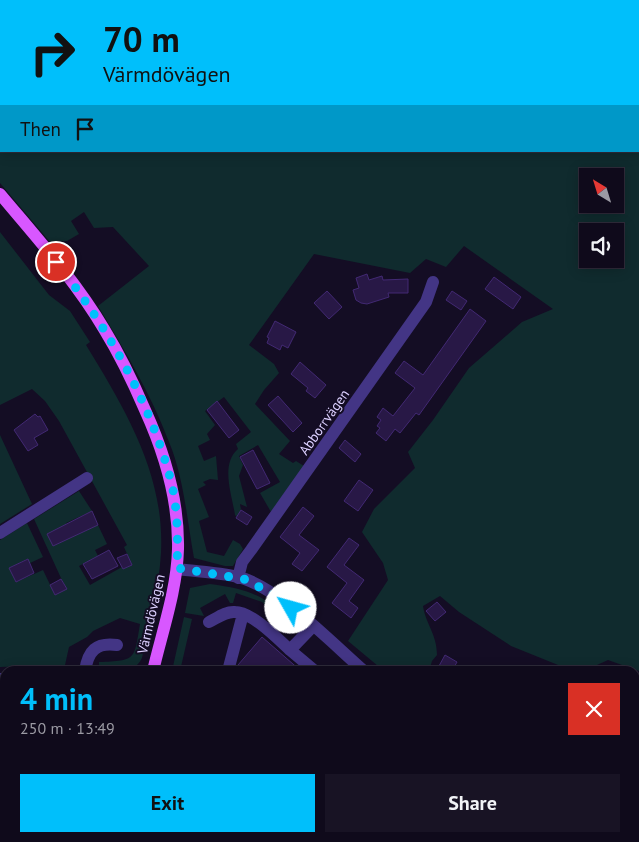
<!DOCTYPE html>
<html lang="en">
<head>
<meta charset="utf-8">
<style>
  :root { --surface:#0f0a1b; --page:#181324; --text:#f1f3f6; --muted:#9b9aa3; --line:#2f2b3a; --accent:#00bffb }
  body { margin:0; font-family:"PT Sans",sans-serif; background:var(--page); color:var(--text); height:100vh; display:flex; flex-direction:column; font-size:19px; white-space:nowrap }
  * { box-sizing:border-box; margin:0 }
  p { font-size:16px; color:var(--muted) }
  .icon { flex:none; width:28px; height:28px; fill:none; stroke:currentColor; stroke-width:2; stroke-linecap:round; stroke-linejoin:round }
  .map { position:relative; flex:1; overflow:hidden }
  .drawer { position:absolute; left:0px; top:666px; width:640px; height:176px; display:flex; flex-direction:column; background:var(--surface); border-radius:15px 15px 0 0; box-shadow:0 2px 12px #0003,0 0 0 1px var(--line) }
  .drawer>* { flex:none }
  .hud { position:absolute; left:0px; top:0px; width:640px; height:152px; box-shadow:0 2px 12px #0003,0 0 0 1px var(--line); background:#00bffb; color:#111; overflow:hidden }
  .needle { width:32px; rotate:322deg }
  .controls { position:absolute; left:579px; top:168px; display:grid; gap:10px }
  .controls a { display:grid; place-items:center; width:45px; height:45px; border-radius:0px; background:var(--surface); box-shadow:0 2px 12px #0003,0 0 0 1px var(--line); font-size:25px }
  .pin { position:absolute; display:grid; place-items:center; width:42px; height:42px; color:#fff; margin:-21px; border:2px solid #fff; border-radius:50%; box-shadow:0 1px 5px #0007 }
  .me { position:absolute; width:55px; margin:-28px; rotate:308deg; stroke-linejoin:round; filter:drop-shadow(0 0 4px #0008) }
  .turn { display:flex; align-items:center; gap:18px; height:105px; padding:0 20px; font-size:22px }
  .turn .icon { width:65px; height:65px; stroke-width:2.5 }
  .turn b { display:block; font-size:35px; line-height:42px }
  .then { display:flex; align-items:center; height:48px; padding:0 20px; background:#0003; gap:10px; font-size:19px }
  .round { display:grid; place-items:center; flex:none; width:52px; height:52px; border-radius:0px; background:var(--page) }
  .headline { display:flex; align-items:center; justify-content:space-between; height:85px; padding:0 20px }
  h1 { font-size:30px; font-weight:700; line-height:38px; color:var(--accent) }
  .cta { display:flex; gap:10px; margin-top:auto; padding:10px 20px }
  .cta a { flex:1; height:58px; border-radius:0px; background:var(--accent); color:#111; font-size:20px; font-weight:700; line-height:58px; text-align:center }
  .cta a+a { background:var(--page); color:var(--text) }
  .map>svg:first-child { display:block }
  .green { fill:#102b2e; fill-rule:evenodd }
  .water { fill:#071443 }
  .building { fill:#281846; stroke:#422973 }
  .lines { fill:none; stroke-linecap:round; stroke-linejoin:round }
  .minor { stroke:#433585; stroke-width:12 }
  .major { stroke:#d857ff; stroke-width:12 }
  .route { stroke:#00bffb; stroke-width:9; stroke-dasharray:0 16.2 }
  .labels { text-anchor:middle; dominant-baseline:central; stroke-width:4; stroke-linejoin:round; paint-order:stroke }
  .street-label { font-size:14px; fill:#dcd0ff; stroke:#140d24 }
</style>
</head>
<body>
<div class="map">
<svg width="639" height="842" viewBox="0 0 639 842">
  <rect width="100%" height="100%" fill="#140d24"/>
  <path class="green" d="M0,0L196,1H1V151H639V1H552L639,0V671L608,660L586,670L568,669L511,646L459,612L440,596L423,606C426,625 437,634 437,655L432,661L429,671H384L348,641L388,580L383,563L362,532L374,509L415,468L408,452L433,420L469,368L522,322L553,309L464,246L446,267L426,259L410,273L314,254L249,345L274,364L279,373L264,390L255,404L290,441L279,454L293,463L296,461L304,466L271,512L260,493L280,482L258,445L239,456L243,465L239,476L247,507L240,504L241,510L237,517L235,515C232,495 220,464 238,449L236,444L251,432L224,397L205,411L215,425L207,434L210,440L198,446L204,461L216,456L218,480L210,479L203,482L206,485L198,489L209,517L199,521L207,552L224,556L233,540L240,544L243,549L233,566H225L194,558C187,520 184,478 169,442C151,394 124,349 98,306L149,266L113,227L94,228L84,212L71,221L79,234L67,241L50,242L0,183ZM588,176H615V204H588ZM588,231H615V259H588Z
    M0,232L49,295L70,311L90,342L86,345C125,409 165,474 161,553C159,588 149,623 142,658C134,675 115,670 99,669V662C137,661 134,659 140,624L120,618L93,631L87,637L69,647L65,665L0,667V540L27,523L43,557L30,563L27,559L10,568L16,582L43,570L55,595L66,589L34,519L79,491L92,511L66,523L73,536L98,525L107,544L95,550L98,556L79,566L90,585L122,567L123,569L132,565L124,547L127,545L59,421L45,401L32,389L0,405Z
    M0,435L32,504L0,524Z
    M210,584C256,590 266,598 300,627L295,632L262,602L236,593L233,603H230L225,594L200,608L204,616L185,613L190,588Z
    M184,617L192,619L180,671H172Z
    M635,789L639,790V842H564L567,838H635Z"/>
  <path class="water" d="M196,0H553L196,1Z"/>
  <path class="building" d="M367,274L369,280L382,276L383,280L408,279V293H388L389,297L367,304L361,303L356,300L353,290L359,288L356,278Z
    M494,277L521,297L513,309L485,289Z
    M327,291L342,307L329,319L314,303Z
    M452,291L467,301L461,310L446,300Z
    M470,309L486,321L419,415L416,413L400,433L395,429L386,441L376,433L380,428L377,426L381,420L377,417L383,408L393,416L415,388L395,373L404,361L423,375Z
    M275,321L296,332L288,348L282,345L280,350L267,343L269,338L267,337Z
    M300,362L326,385L315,398L306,391L308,388L291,374Z
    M278,396L302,423L293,432L268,405Z
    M217,401L239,430L229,438L207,410Z
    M35,414L38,417L40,416L48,430L34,438L38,445L28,451L14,430Z
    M345,440L361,454L355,462L339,448Z
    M253,450L270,483L257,489L240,457Z
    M359,480L373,490L358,511L344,501Z
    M303,507L314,516L299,535L319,550L302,571L292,564L300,553L280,537Z
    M241,510L252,517L247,525L236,518Z
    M92,511L98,525L53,546L47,534Z
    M349,538L359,545L344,565L364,580L349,601L358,608L351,618L332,603L347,583L327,567Z
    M109,550L118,566L92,579L83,564Z
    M127,554L132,565L123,569L117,558Z
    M28,559L34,573L16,582L9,568Z
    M61,579L67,589L55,595L50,585Z
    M437,602L446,612L435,621L426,611Z
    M262,637L301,671H241L237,668L238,665Z
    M445,655L457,662L452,671L439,666Z"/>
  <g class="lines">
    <path class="minor" d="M0,533L87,478
      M177,569C199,572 224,572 245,579C284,593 333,644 364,671
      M238,578L242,562L251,550L426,302L433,282
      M209,622C217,618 226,611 235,612C252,612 278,639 290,650L313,626
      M290,650L315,671
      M85,671C88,651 96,642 117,645
      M228,671L243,614
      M0,679H5
      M635,732L639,727
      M0,771H5
      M635,784H639
      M233,842L234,838
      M300,842L302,838"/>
    <path class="major" d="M0,194C36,237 75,280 104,329C120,355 133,382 145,410C165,454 179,500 178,549C177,590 162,632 153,671
      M118,842L119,838"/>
  </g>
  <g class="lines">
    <path class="route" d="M56,262C107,326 150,401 171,481C178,509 178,539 177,568L244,579L271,593L291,608"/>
  </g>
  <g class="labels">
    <g class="street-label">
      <text transform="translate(324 422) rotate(-55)">Abborrvägen</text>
      <text transform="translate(151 614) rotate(-77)">Värmdövägen</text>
    </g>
  </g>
</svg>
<div class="controls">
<a><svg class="needle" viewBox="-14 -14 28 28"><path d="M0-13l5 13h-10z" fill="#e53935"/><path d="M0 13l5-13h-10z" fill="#9b9aa3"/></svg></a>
<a><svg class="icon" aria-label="sound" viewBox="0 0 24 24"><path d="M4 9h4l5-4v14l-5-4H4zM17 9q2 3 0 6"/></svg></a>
</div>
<div class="pin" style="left:56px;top:262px;background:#d93025"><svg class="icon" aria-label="arrive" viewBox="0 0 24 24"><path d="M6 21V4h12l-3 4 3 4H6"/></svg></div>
<svg class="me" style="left:291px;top:608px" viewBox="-20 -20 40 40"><circle r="19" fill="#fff"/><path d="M0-13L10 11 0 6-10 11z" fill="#00bffb"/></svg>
<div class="hud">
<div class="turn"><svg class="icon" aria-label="right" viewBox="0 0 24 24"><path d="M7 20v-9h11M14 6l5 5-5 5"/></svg><div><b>70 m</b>Värmdövägen</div></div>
<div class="then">Then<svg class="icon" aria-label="arrive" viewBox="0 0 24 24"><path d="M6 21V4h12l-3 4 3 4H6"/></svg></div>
</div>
<section class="drawer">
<div class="headline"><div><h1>4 min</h1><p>250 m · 13:49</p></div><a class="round" style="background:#d93025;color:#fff"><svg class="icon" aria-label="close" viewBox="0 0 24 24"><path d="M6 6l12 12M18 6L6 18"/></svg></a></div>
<div class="cta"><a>Exit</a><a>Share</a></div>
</section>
</div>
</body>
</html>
